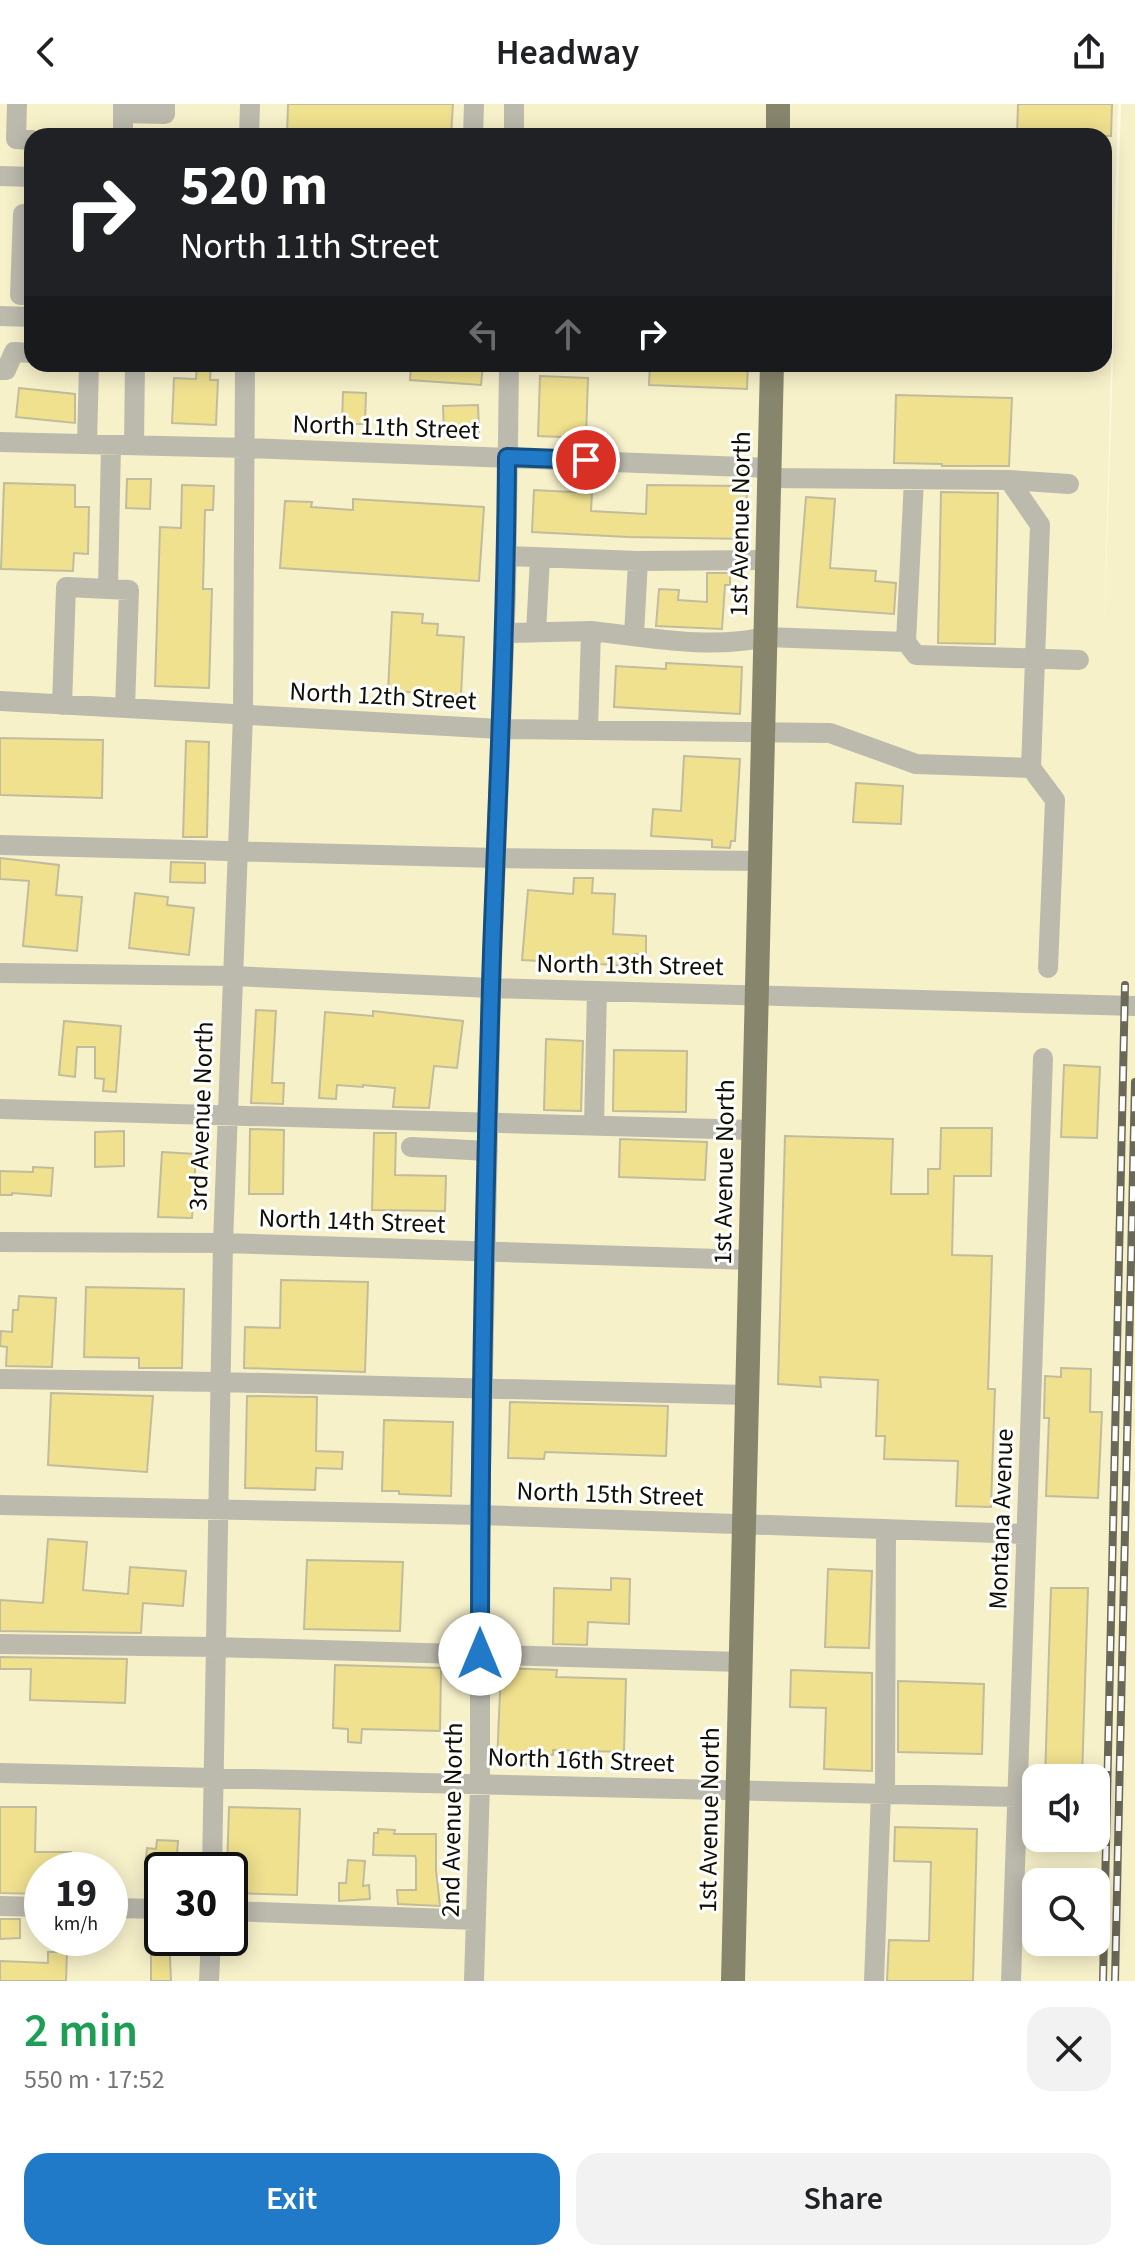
<!DOCTYPE html>
<html lang="en">
<head>
<meta charset="utf-8">
<style>
  :root { --surface:#fff; --page:#f2f2f2; --text:#202124; --muted:#757577; --accent:#207ac7 }
  body { margin:0; font-family:"Source Sans 3",sans-serif; background:var(--page); color:var(--text); height:100vh; display:flex; flex-direction:column; font-size:30px; white-space:nowrap }
  * { box-sizing:border-box; margin:0 }
  p { font-size:26px; color:var(--muted) }
  .icon { flex:none; width:44px; height:44px; fill:none; stroke:currentColor; stroke-width:2; stroke-linecap:round; stroke-linejoin:round }
  .map { position:relative; height:1877px; overflow:hidden }
  .sheet { display:flex; flex-direction:column; background:var(--surface); flex:1 }
  .sheet>* { flex:none }
  .top-card { position:absolute; left:24px; top:24px; width:1088px; height:244px; border-radius:24px; box-shadow:0 4px 20px #0003; background:#202124; color:#fff; overflow:hidden }
  .controls { position:absolute; left:1022px; top:1660px; display:grid; gap:16px }
  .controls a { display:grid; place-items:center; width:88px; height:88px; border-radius:16px; background:var(--surface); box-shadow:0 4px 20px #0003; font-size:40px }
  .speed { position:absolute; left:24px; top:1748px; display:flex; gap:16px; font-size:40px; font-weight:700; text-align:center }
  .speed>* { display:grid; place-content:center; width:104px; height:104px; border-radius:50%; background:var(--surface); box-shadow:0 4px 20px #0003; line-height:1 }
  .speed small { font-size:20px; font-weight:400 }
  .speed .limit { border:4px solid #111; border-radius:12px; background:#fff; color:#111 }
  .pin { position:absolute; display:grid; place-items:center; width:68px; height:68px; color:#fff; margin:-34px; border:4px solid #fff; border-radius:50%; box-shadow:0 2px 8px #0007 }
  .me { position:absolute; width:88px; margin:-44px; rotate:0deg; stroke-linejoin:round; filter:drop-shadow(0 0 6px #0008) }
  .turn { display:flex; align-items:center; gap:28px; height:168px; padding:0 24px; font-size:36px }
  .turn .icon { width:104px; height:104px; stroke-width:2.5 }
  .turn b { display:block; font-size:56px; line-height:68px }
  .lanes { display:flex; align-items:center; height:76px; padding:0 24px; background:#0003; justify-content:center; gap:40px; direction:ltr }
  .lanes .off { opacity:.35 }
  .round { display:grid; place-items:center; flex:none; width:84px; height:84px; border-radius:24px; background:var(--page) }
  .head { display:flex; align-items:center; justify-content:space-between; height:136px; padding:0 24px }
  h1 { font-size:48px; font-weight:600; line-height:60px; color:#1e9e55 }
  .action { display:flex; gap:16px; margin-top:auto; padding:16px 24px }
  .action a { flex:1; height:92px; border-radius:24px; background:var(--accent); color:#fff; font-size:32px; font-weight:600; line-height:92px; text-align:center }
  .action a+a { background:var(--page); color:var(--text) }
  header { display:flex; justify-content:space-between; align-items:center; height:104px; padding:0 24px; background:var(--surface); font-size:36px; font-weight:600 }
  .map>svg:first-child { display:block }
  .built { fill:#f7f1ca; fill-rule:evenodd }
  .building { fill:#efe18e; stroke:#c1bc9e; stroke-width:2 }
  .lines { fill:none; stroke-linecap:round; stroke-linejoin:round }
  .minor { stroke:#bcbaad; stroke-width:20 }
  .major { stroke:#88856d; stroke-width:24 }
  .rail-casing { stroke:#6a6858; stroke-width:8 }
  .rail { stroke:#fff; stroke-width:5; stroke-dasharray:15; stroke-linecap:butt }
  .route-casing { stroke:#154f81; stroke-width:20 }
  .route { stroke:#207ac7; stroke-width:14 }
  .labels { text-anchor:middle; dominant-baseline:central; stroke-width:6; stroke-linejoin:round; paint-order:stroke }
  .street-label { font-size:26px; fill:#111006; stroke:#fff }
</style>
</head>
<body>
<header><svg class="icon" aria-label="back" viewBox="0 0 24 24"><path d="M15 5l-7 7 7 7"/></svg>Headway<svg class="icon" aria-label="share" viewBox="0 0 24 24"><path d="M12 15V3M7 8l5-5 5 5M5 13v7h14v-7"/></svg></header>
<div class="map">
<svg width="1135" height="1877" viewBox="0 0 1135 1877">
  <rect width="100%" height="100%" fill="#fffbe2"/>
  <path class="built" d="M0,0H1118L1104,534L1121,0H1135V1877H0ZM32,32H1104V260H32ZM1036,1674H1096V1734H1036ZM42,1766H110V1834H42ZM162,1766H230V1834H162ZM1036,1778H1096V1838H1036Z"/>
  <path class="building" d="M288,0H453L451,32H287Z
    M1018,0H1112L1111,32H1017Z
    M197,260H211L210,276H218L216,321L172,319L174,274L196,275Z
    M411,260H483L481,281L410,276Z
    M650,260H748L747,285L649,281Z
    M540,272L588,274L586,334L538,332Z
    M19,284L75,290V319L16,313Z
    M343,288L366,289L365,320H342Z
    M896,291L1012,294L1009,362H942V360L894,359Z
    M478,301L479,328L444,329L443,302Z
    M127,375H151L150,405L126,404Z
    M4,379L75,381V403H89L88,450L74,449L73,467L1,465Z
    M182,381L214,382L213,406H205L203,485H212L209,584L155,582L160,423L181,424Z
    M647,381L747,382L746,435L628,433L532,428L534,386L592,389L591,407L646,410Z
    M941,388L998,389L995,540L938,539Z
    M806,393L835,395L830,464L876,467L875,477L896,479L894,510L797,503Z
    M353,395L484,403L479,477L280,464L285,397L312,398L311,403L353,406Z
    M707,469H730V481H725L722,525L656,522L659,485L679,486L678,496L707,498Z
    M392,508L423,510L422,519L438,520L437,531L464,533L461,591L388,587Z
    M666,559L742,563L740,610L614,603L616,562L666,565Z
    M0,634L103,636L102,694L0,691Z
    M186,637L209,638L207,733H183Z
    M684,652L740,655L735,737H731L730,744L712,743V736L651,732L653,705L681,707Z
    M856,679L903,682L901,720L853,718Z
    M0,754L59,761L56,791L82,793L77,847L23,842L29,777L0,775Z
    M171,758L205,759V779L170,778Z
    M574,774H593L592,789L615,790L613,830L646,832V850H635L634,862L522,856L528,786L573,790Z
    M135,789L168,793L167,801L194,804L189,851L129,844Z
    M256,906L276,907L272,979H284L283,1000L251,999Z
    M373,907L463,917L457,964L434,962L429,1004L393,1003L395,984L363,981V983L337,981L336,995L319,994L325,908L373,912Z
    M64,917L121,922L116,988L103,987L104,975L95,974V943H77L75,973L59,971Z
    M546,935L583,937L581,1007L544,1006Z
    M614,946L687,947L686,1008L613,1007Z
    M1064,961L1100,963L1097,1034L1061,1033Z
    M941,1024H992L991,1072H954L952,1151L992,1152L988,1285H995L991,1403L956,1402L958,1357L884,1355L885,1332H876L878,1276L820,1273L821,1283L778,1280L785,1032L893,1035L891,1090H928V1065H940Z
    M250,1025L284,1026L283,1090H249Z
    M124,1027V1062L95,1063V1028Z
    M374,1029H396L395,1071L446,1072L445,1107L372,1106Z
    M620,1035L707,1038L705,1076L619,1073Z
    M162,1048L196,1050L192,1114L158,1113Z
    M33,1063L53,1064L51,1092L12,1089V1091H0V1067L33,1068Z
    M281,1176L368,1178L365,1268L244,1264L245,1223L280,1224Z
    M86,1183L184,1185L182,1264H139V1254L84,1253Z
    M19,1192L56,1194L52,1263L6,1262L7,1243L0,1242L1,1227L12,1228L13,1206H18Z
    M1061,1264L1091,1265L1090,1308H1102L1098,1394L1046,1392L1049,1314H1044L1045,1272L1061,1273Z
    M51,1289L153,1292L147,1368L48,1361Z
    M247,1292L317,1293L316,1347L343,1348L342,1365L316,1364L315,1386L245,1384Z
    M510,1298L668,1302L666,1352L545,1348L544,1355L508,1354Z
    M384,1316L453,1318L451,1392L399,1390V1387H382Z
    M48,1435L87,1438L83,1486L128,1490L130,1463L186,1467L183,1502L143,1499L141,1529L0,1527V1496L43,1499Z
    M307,1456L403,1458L400,1527L304,1525Z
    M828,1465L872,1467L869,1544L825,1543Z
    M611,1474L630,1475L629,1520L588,1518L587,1541L553,1540L554,1484L611,1486Z
    M1051,1484H1088L1082,1674H1045Z
    M0,1553L127,1555L125,1599L30,1596L31,1565H0Z
    M335,1561L441,1564L440,1627L362,1625L361,1639L348,1638V1625L333,1624Z
    M501,1564L557,1566L556,1573L626,1575L624,1648L553,1646V1651L529,1650V1660L497,1659Z
    M791,1566L872,1569V1667L824,1665L826,1604L790,1603Z
    M898,1577L984,1580L982,1650L898,1648Z
    M0,1703H36L35,1748H71V1766H42V1790L0,1789Z
    M229,1703L300,1705L297,1791L230,1789V1766H227Z
    M895,1723L977,1725L973,1877H887L889,1836L929,1837L931,1758L894,1757Z
    M378,1725L395,1726L394,1730H436V1766L440,1802L398,1800L397,1786H416V1755L415,1752L373,1751L374,1729H378Z
    M157,1736L178,1737L176,1765L145,1763L147,1744L156,1745Z
    M348,1756L365,1757L363,1782L369,1781L370,1795L339,1797V1779H346Z
    M0,1815H20V1834L0,1835Z
    M155,1834H173L170,1853L171,1877H151V1852Z
    M48,1848H67L66,1877H0V1857L48,1859Z"/>
  <g class="lines">
    <path class="minor" d="M17,0L16,35L32,36
      M123,9L165,10V0
      M123,32V0
      M249,32L250,0
      M473,32L474,0
      M514,32V0
      M0,72L32,73
      M32,110H23L20,191H32
      M0,212L32,213
      M0,266H6L14,248L32,249
      M0,338L245,344L770,364
      M87,340L89,260
      M134,341L135,260
      M769,374L1009,376L1040,421L1031,664L1055,696L1048,864
      M1009,376L1069,380
      M506,452L638,457L634,531
      M638,457L767,456
      M108,485L129,486L125,604
      M591,527C647,533 709,546 765,533L906,538L914,375
      M536,528L540,454
      M504,529L591,527L588,626
      M906,538L916,551L1079,556
      M0,597L500,625L830,629L916,660L1031,664
      M62,601L66,483L108,485L111,341
      M0,741L496,754L760,757
      M0,869L232,872L491,884L1135,902
      M0,1005L753,1026
      M594,1021L597,887
      M411,1043L488,1047
      M0,1138L223,1139L750,1156
      M0,1275L220,1278L747,1291
      M0,1401L480,1411L1026,1430
      M0,1540L215,1543L741,1558
      M0,1669L1017,1693
      M885,1690L886,1425
      M212,1766L223,1139L243,611L245,260
      M0,1802L42,1803
      M110,1804L162,1805
      M230,1807L476,1816
      M209,1877L211,1834
      M474,1877L480,1680V1411L491,884L506,489L509,260
      M874,1877L881,1689
      M1011,1877L1043,954"/>
    <path class="major" d="M778,32V0
      M733,1877L772,260"/>
    <defs>
      <path id="rail" d="M1103,1877L1125,881
        M1115,1877L1135,978"/>
    </defs>
    <use href="#rail" class="rail-casing"/>
    <use href="#rail" class="rail"/>
  </g>
  <g class="lines">
    <defs>
      <path id="route" d="M480,1550C480,1317 485,1082 492,849C498,684 506,519 507,353L586,356"/>
    </defs>
    <use href="#route" class="route-casing"/>
    <use href="#route" class="route"/>
  </g>
  <g class="labels">
    <g class="street-label">
      <text transform="translate(386 323) rotate(2)">North 11th Street</text>
      <text transform="translate(740 420) rotate(-89)">1st Avenue North</text>
      <text transform="translate(383 592) rotate(3)">North 12th Street</text>
      <text transform="translate(630 861) rotate(1)">North 13th Street</text>
      <text transform="translate(201 1012) rotate(-88)">3rd Avenue North</text>
      <text transform="translate(724 1068) rotate(-89)">1st Avenue North</text>
      <text transform="translate(352 1117) rotate(2)">North 14th Street</text>
      <text transform="translate(610 1390) rotate(2)">North 15th Street</text>
      <text transform="translate(1001 1415) rotate(-88)">Montana Avenue</text>
      <text transform="translate(581 1656) rotate(2)">North 16th Street</text>
      <text transform="translate(452 1716) rotate(-89)">2nd Avenue North</text>
      <text transform="translate(709 1716) rotate(-89)">1st Avenue North</text>
    </g>
  </g>
</svg>
<div class="controls">
<a><svg class="icon" aria-label="sound" viewBox="0 0 24 24"><path d="M4 9h4l5-4v14l-5-4H4zM17 9q2 3 0 6"/></svg></a>
<a><svg class="icon" aria-label="search" viewBox="0 0 24 24"><circle cx="10" cy="10" r="6"/><path d="M15 15l6 6"/></svg></a>
</div>
<div class="speed"><div>19<small>km/h</small></div><div class="limit">30</div></div>
<div class="pin" style="left:586px;top:356px;background:#d93025"><svg class="icon" aria-label="arrive" viewBox="0 0 24 24"><path d="M6 21V4h12l-3 4 3 4H6"/></svg></div>
<svg class="me" style="left:480px;top:1550px" viewBox="-20 -20 40 40"><circle r="19" fill="#fff"/><path d="M0-13L10 11 0 6-10 11z" fill="#207ac7"/></svg>
<div class="top-card">
<div class="turn"><svg class="icon" aria-label="right" viewBox="0 0 24 24"><path d="M7 20v-9h11M14 6l5 5-5 5"/></svg><div><b>520 m</b>North 11th Street</div></div>
<div class="lanes"><svg class="icon off" aria-label="left" viewBox="0 0 24 24"><path d="M17 20v-9H6M10 6l-5 5 5 5"/></svg><svg class="icon off" aria-label="ahead" viewBox="0 0 24 24"><path d="M12 20V5M6 11l6-6 6 6"/></svg><svg class="icon" aria-label="right" viewBox="0 0 24 24"><path d="M7 20v-9h11M14 6l5 5-5 5"/></svg></div>
</div>
</div>
<section class="sheet">
<div class="head"><div><h1>2 min</h1><p>550 m · 17:52</p></div><a class="round"><svg class="icon" aria-label="close" viewBox="0 0 24 24"><path d="M6 6l12 12M18 6L6 18"/></svg></a></div>
<div class="action"><a>Exit</a><a>Share</a></div>
</section>
</body>
</html>
